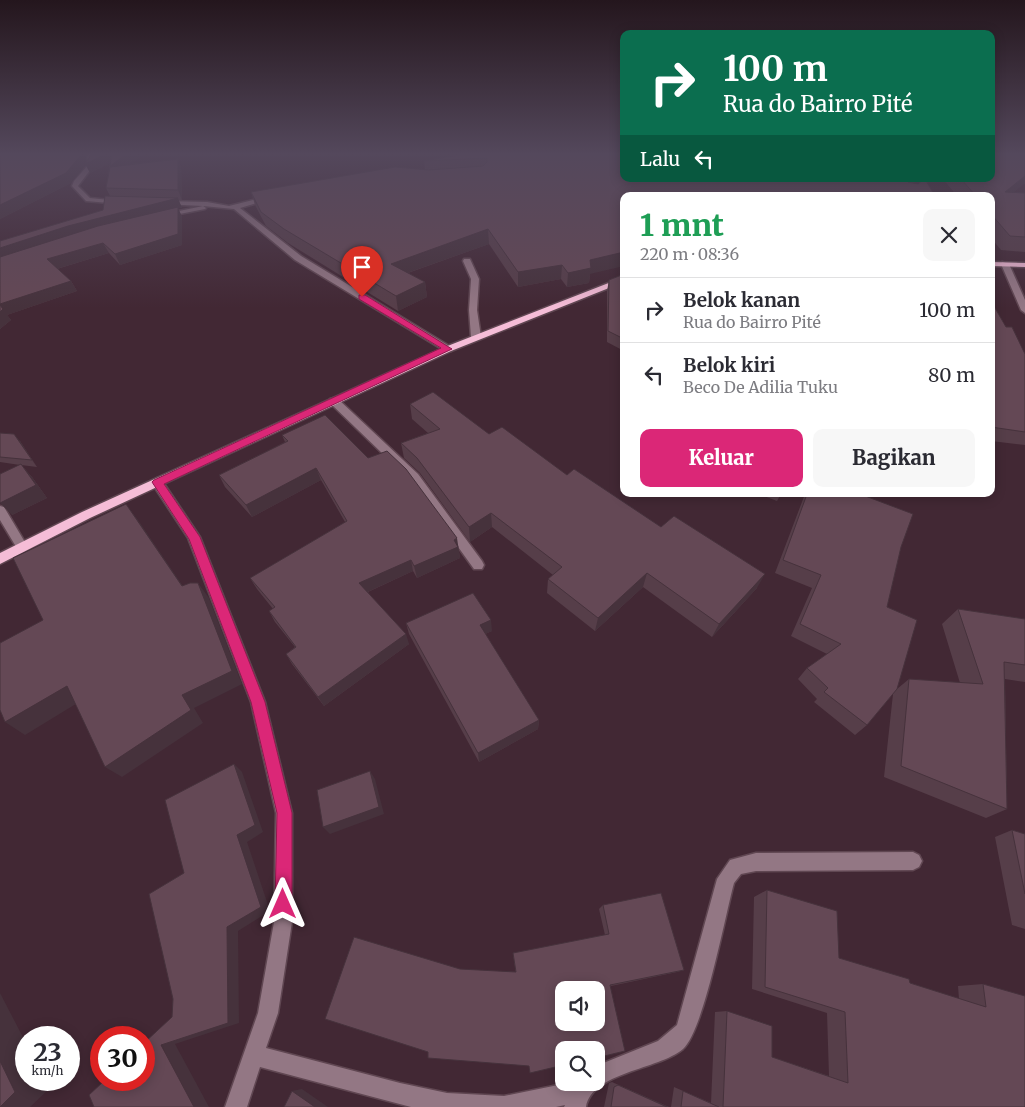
<!DOCTYPE html>
<html lang="id">
<head>
<meta charset="utf-8">
<style>
  :root { --surface:#fff; --page:#f7f7f7; --text:#2b2b33; --muted:#7c7c81; --line:#e1e1e2; --accent:#db2777 }
  body { margin:0; font-family:Merriweather,serif; background:var(--page); color:var(--text); height:100vh; display:flex; flex-direction:column; font-size:19px; white-space:nowrap }
  * { box-sizing:border-box; margin:0 }
  p { font-size:16px; color:var(--muted) }
  .icon { flex:none; width:28px; height:28px; fill:none; stroke:currentColor; stroke-width:2; stroke-linecap:round; stroke-linejoin:round }
  .map { position:relative; flex:1; overflow:hidden }
  .details { position:absolute; left:620px; top:192px; width:375px; height:305px; display:flex; flex-direction:column; background:var(--surface); border-radius:10px; box-shadow:0 2px 12px #0003 }
  .details>* { flex:none }
  .top-card { position:absolute; left:620px; top:30px; width:375px; height:152px; border-radius:10px; box-shadow:0 2px 12px #0003; background:#0b6e4f; color:#fff; overflow:hidden }
  .tools { position:absolute; left:555px; top:981px; display:grid; gap:10px }
  .tools a { display:grid; place-items:center; width:50px; height:50px; border-radius:10px; background:var(--surface); box-shadow:0 2px 12px #0003; font-size:25px }
  .speed { position:absolute; left:15px; top:1026px; display:flex; gap:10px; font-size:25px; font-weight:700; text-align:center }
  .speed>* { display:grid; place-content:center; width:65px; height:65px; border-radius:50%; background:var(--surface); box-shadow:0 2px 12px #0003; line-height:1 }
  .speed small { font-size:12px; font-weight:400 }
  .speed .limit { border:8px solid #d22; background:#fff; color:#111 }
  .pin { position:absolute; display:grid; place-items:center; width:42px; height:42px; color:#fff; margin:-51px -21px; border-radius:50% 50% 50% 0; rotate:-45deg; box-shadow:0 0 5px #0007 }
  .pin .icon { rotate:45deg }
  .me { position:absolute; width:55px; margin:-28px; rotate:0deg; stroke-linejoin:round; filter:drop-shadow(0 0 4px #0008) }
  .turn { display:flex; align-items:center; gap:18px; height:105px; padding:0 20px; font-size:22px }
  .turn .icon { width:65px; height:65px; stroke-width:2.5 }
  .turn b { display:block; font-size:35px; line-height:42px }
  .then { display:flex; align-items:center; height:48px; padding:0 20px; background:#0003; gap:10px; font-size:19px }
  .round { display:grid; place-items:center; flex:none; width:52px; height:52px; border-radius:10px; background:var(--page) }
  .headline { display:flex; align-items:center; justify-content:space-between; height:85px; padding:0 20px }
  h1 { font-size:30px; font-weight:800; line-height:38px; color:#1e9e55 }
  .cta { display:flex; gap:10px; margin-top:auto; padding:10px 20px }
  .cta a { flex:1; height:58px; border-radius:10px; background:var(--accent); color:#fff; font-size:20px; font-weight:800; line-height:58px; text-align:center }
  .cta a+a { background:var(--page); color:var(--text) }
  ul { padding:0; list-style:none }
  li { display:flex; align-items:center; gap:15px; height:65px; padding:0 20px; border-top:1px solid var(--line) }
  li div { flex:1 }
  li b { display:block; font-size:19px }
  li em { font-style:normal }
  .map>svg:first-child { display:block }
  .lines { fill:none; stroke-linecap:round; stroke-linejoin:round }
  .minor-casing { stroke:#604752; stroke-width:3 }
  .major-casing { stroke:#604752; stroke-width:3 }
  .minor { fill:#937784; fill-rule:evenodd }
  .major { fill:#f5bdd7; fill-rule:evenodd }
  .wall { fill:#563e49 }
  .shaded-wall { fill:#46323c }
  .building { fill:#644855; stroke:#46323c; fill-rule:evenodd }
  .route { fill:#db2777; stroke:#8e194d }
</style>
</head>
<body>
<div class="map">
<svg width="1025" height="1107" viewBox="0 0 1025 1107">
  <rect width="100%" height="100%" fill="#422834"/>
  <g class="lines">
    <defs>
      <path id="minor" d="M87,153H93L94,165L78,186L90,198L119,201L122,203L121,204L86,201L72,186L74,181L88,165Z
        M269,196L271,197V199L240,208L301,256L451,347V351H445L295,260L234,209L203,206L206,208L205,209L164,217L160,215L203,206L162,204L161,203L164,201L207,202L229,206Z
        M464,259H470L479,279L477,310L481,337L476,340L471,337L469,310L471,279L463,261Z
        M1002,262L1009,264L1025,300V313L1021,310L1001,264Z
        M334,398L338,399L418,474L482,561L484,565L482,569H474L410,480L330,403V399Z
        M157,478L161,479L200,537L265,702L292,813V922L278,1013L266,1048L400,1083L447,1093L504,1096L573,1082H596V1066L658,1041L677,1025L717,879L730,860L756,853L913,852L919,855L922,861L919,867L913,870L756,871L741,874L734,883C725,916 704,1030 683,1049C658,1070 592,1072 586,1107H564L565,1105L556,1107H411L260,1067L247,1107H225L258,1013L274,922L276,813L251,702L188,538L151,482Z
        M0,506L4,507L26,544L28,547L26,550H18L0,520Z"/>
      <path id="major" d="M991,262L1025,263V267L991,266Z
        M624,277V282L451,351L90,518L0,564V553L82,512L445,347Z"/>
    </defs>
    <use href="#minor" class="minor-casing"/>
    <use href="#major" class="major-casing"/>
    <use href="#minor" class="minor"/>
    <use href="#major" class="major"/>
  </g>
  <path class="wall" d="M0,153H86V163L145,153L129,164L178,159L181,168L182,200H178L182,208H178L182,217V245L120,265L109,253L57,269L71,281L77,291L7,315L11,320L0,329V241L103,210L110,196L106,188L110,163L90,173L86,165L71,183L0,219Z
    M470,153L624,179L914,184L935,196H624L590,274L589,283L567,287L561,279L518,287L489,244L408,273L425,282L427,297L398,311L288,243L266,226L255,205L251,192L425,169L424,161Z
    M943,179H991L1025,183L1013,192L1025,193V252L1001,250L991,238V196H957Z
    M624,274V351L607,342V291L609,280Z
    M991,301L1006,327L1025,354V445L991,441Z
    M410,404L489,434L567,475L661,527L757,588L712,637L643,587L595,631L547,593L548,579L553,575L492,527L470,542L420,473L404,458L401,443L428,433L412,419Z
    M0,434L20,441L37,467L21,465L32,477L47,498L12,515L20,465L0,462Z
    M282,435L458,545L460,558L417,578L413,571L368,592L409,644L324,706L292,664L286,654L295,647L275,622L269,611L273,609L257,589L250,578L345,522L321,480L252,517L225,487L219,475L285,442Z
    M759,494H781L777,501Z
    M805,494H860L901,547L887,607L897,689L909,679L960,683L942,624L958,609L1025,619V682L1005,679L1007,809L986,818L884,777L893,694L867,725L855,735L814,702L817,699L798,679L807,668L827,654L791,636L812,588L775,573Z
    M406,623L492,631L485,634L539,720L538,729L479,762L409,634Z
    M1012,830L1025,834V929L1012,925L995,837Z
    M767,890L839,958L910,983L959,999L958,986L983,984L1025,1107H671L674,1087L711,1103L715,1012L727,1011L772,1057L829,1076L827,1013L752,989L754,897Z
    M603,905L684,970L677,972L611,986L530,1073L513,953L605,935L599,909Z
    M612,1082L669,1107H604L609,1083Z"/>
  <path class="shaded-wall" d="M81,153H86V163L108,153H113L116,160L90,173L86,165L71,183L0,219V205Z
    M128,153H145L114,176L110,166Z
    M178,159L181,168L182,200L178,190Z
    M1025,176V183L997,206L1005,192Z
    M912,179H917L914,184L908,182Z
    M178,198L182,208H178L182,217V245L120,265L115,254L178,209L0,261V248L68,226Z
    M488,229L489,244L393,278L391,264Z
    M103,243L109,253L53,270L47,259Z
    M624,252V266L590,274L589,283L567,287L568,273L590,260Z
    M562,265L561,279L518,287V272Z
    M71,281L77,291L7,315L11,320L0,329V304Z
    M425,282L427,297L398,311L396,296Z
    M14,434L20,441L37,467L32,460Z
    M21,464L32,477L47,498L12,515L0,503Z
    M316,468L321,480L252,517L246,505Z
    M126,504L138,520L193,601L182,586Z
    M491,513L492,527L470,542L469,527Z
    M457,538L460,558L417,578L414,566Z
    M411,560L413,571L363,594L359,583Z
    M647,573L643,587L595,631L598,618Z
    M765,574L757,588L712,637L719,624Z
    M198,583L209,598L242,684L194,708L203,723L122,777L105,767L182,695Z
    M491,620L492,631L481,636L480,625Z
    M406,634L409,644L324,706L318,697Z
    M67,686L84,699L25,735L5,722Z
    M539,720L538,729L479,762L478,753Z
    M234,764L242,772L263,832L247,842L270,911L238,931L239,1023L175,1044L209,1107H194L161,1045L227,927L237,835Z
    M370,771L375,779L384,814L330,834L323,827Z
    M0,993L26,1043V1080H46L50,1088L30,1107H0Z
    M612,1082L669,1107H667Z
    M302,1089L328,1107H315L292,1091Z"/>
  <path class="building" d="M0,153H81V155L66,173L0,205Z
    M91,153H108L85,164L91,155Z
    M112,153H128L110,166Z
    M470,153H619L622,155L624,154V179H912L908,182L918,184L924,179H925L935,196H624V252L590,260L591,268L568,273L562,265L518,272L488,229L391,264L425,282L396,296L284,229L261,212L251,192L395,167L429,170L483,166L487,162V158L424,161Z
    M991,153H1025V176L1005,192L1025,193V237L1010,236L991,214V196H976L961,179H991Z
    M178,159V190L106,188L110,167Z
    M105,196L178,198L68,226L0,248V241L103,210Z
    M178,207V234L115,254L103,243L47,259L71,281L0,304V257L98,226Z
    M624,274V339L608,331L609,280Z
    M991,301L1006,327H1012L1025,354V432L991,427Z
    M0,305L3,309L0,312Z
    M433,392L489,434L502,427L567,475L574,469L661,527L674,516L765,574L719,624L647,573L598,618L548,579L562,567L491,513L469,527L417,458L401,443L440,429L410,404Z
    M325,415L368,458L387,451L406,469L457,538L454,540L458,547L414,566L411,560L359,583L406,634L318,697L286,654L296,647L269,611L275,607L250,578L347,521L316,468L246,505L219,475L288,441L282,435Z
    M0,433L14,434L32,460L0,457Z
    M21,464L36,485L0,503V474Z
    M807,494H860L913,514L901,547L887,607L917,620L897,689L867,725L824,692L828,688L807,668L841,644L800,624L821,575L783,560Z
    M126,504L182,586L190,583H198L232,671L182,695L191,710L105,767L67,686L5,722L0,710V643L43,620L13,558Z
    M473,593L491,620L480,625L539,720L478,753L406,623Z
    M958,609L1025,619V665L1004,662L1007,809L901,766L909,679L983,684Z
    M234,764L255,825L237,835L261,907L227,927L228,1023L161,1045L194,1107H94L89,1095L105,1080H144V1043L172,1017L173,999L149,894L184,873L165,800Z
    M370,771L379,807L323,827L317,790Z
    M1012,830L1025,834V894Z
    M767,890L837,911L839,958L909,979L910,983L986,1007L983,984L1025,996V1107H723L727,1011L772,1026V1057L848,1083L845,1012L765,987Z
    M661,893L684,970L610,985L625,1051L596,1058V1050H564V1065L530,1073L529,1066L428,1058V1052L325,1019L354,937L460,969L516,972L513,953L609,934L603,905ZM564,990H596V1022H564Z
    M0,1061L15,1092L0,1107Z
    M618,1085L667,1107H611L614,1087Z
    M292,1091L315,1107H284Z
    M683,1091L719,1107H681Z"/>
  <linearGradient id="sky" x2="0" y2="1"><stop stop-color="#24161d"/><stop offset="0.5" stop-color="#54485c"/><stop offset="1" stop-color="#54485c" stop-opacity="0"/></linearGradient>
  <rect width="1025" height="308" fill="url(#sky)"/>
  <path class="route" d="M359,295H365L452,349L164,484L200,537L265,702L292,813V904L289,909L283,912L278,909L275,904L277,813L251,702L189,539L152,482L154,480L441,348L359,299Z"/>
</svg>
<div class="tools">
<a><svg class="icon" aria-label="sound" viewBox="0 0 24 24"><path d="M4 9h4l5-4v14l-5-4H4zM17 9q2 3 0 6"/></svg></a>
<a><svg class="icon" aria-label="search" viewBox="0 0 24 24"><circle cx="10" cy="10" r="6"/><path d="M15 15l6 6"/></svg></a>
</div>
<div class="speed"><div>23<small>km/h</small></div><div class="limit">30</div></div>
<div class="pin" style="left:362px;top:297px;background:#d93025"><svg class="icon" aria-label="arrive" viewBox="0 0 24 24"><path d="M6 21V4h12l-3 4 3 4H6"/></svg></div>
<svg class="me" style="left:283px;top:904px" viewBox="-20 -20 40 40"><path d="M0-17L14 15 0 8-14 15z" fill="#db2777" stroke="#fff" stroke-width="4"/></svg>
<div class="top-card">
<div class="turn"><svg class="icon" aria-label="right" viewBox="0 0 24 24"><path d="M7 20v-9h11M14 6l5 5-5 5"/></svg><div><b>100 m</b>Rua do Bairro Pité</div></div>
<div class="then">Lalu<svg class="icon" aria-label="left" viewBox="0 0 24 24"><path d="M17 20v-9H6M10 6l-5 5 5 5"/></svg></div>
</div>
<section class="details">
<div class="headline"><div><h1>1 mnt</h1><p>220 m · 08:36</p></div><a class="round"><svg class="icon" aria-label="close" viewBox="0 0 24 24"><path d="M6 6l12 12M18 6L6 18"/></svg></a></div>
<ul>
<li><svg class="icon" aria-label="right" viewBox="0 0 24 24"><path d="M7 20v-9h11M14 6l5 5-5 5"/></svg><div><b>Belok kanan</b><p>Rua do Bairro Pité</p></div><em>100 m</em></li>
<li><svg class="icon" aria-label="left" viewBox="0 0 24 24"><path d="M17 20v-9H6M10 6l-5 5 5 5"/></svg><div><b>Belok kiri</b><p>Beco De Adilia Tuku</p></div><em>80 m</em></li>
</ul>
<div class="cta"><a>Keluar</a><a>Bagikan</a></div>
</section>
</div>
</body>
</html>
